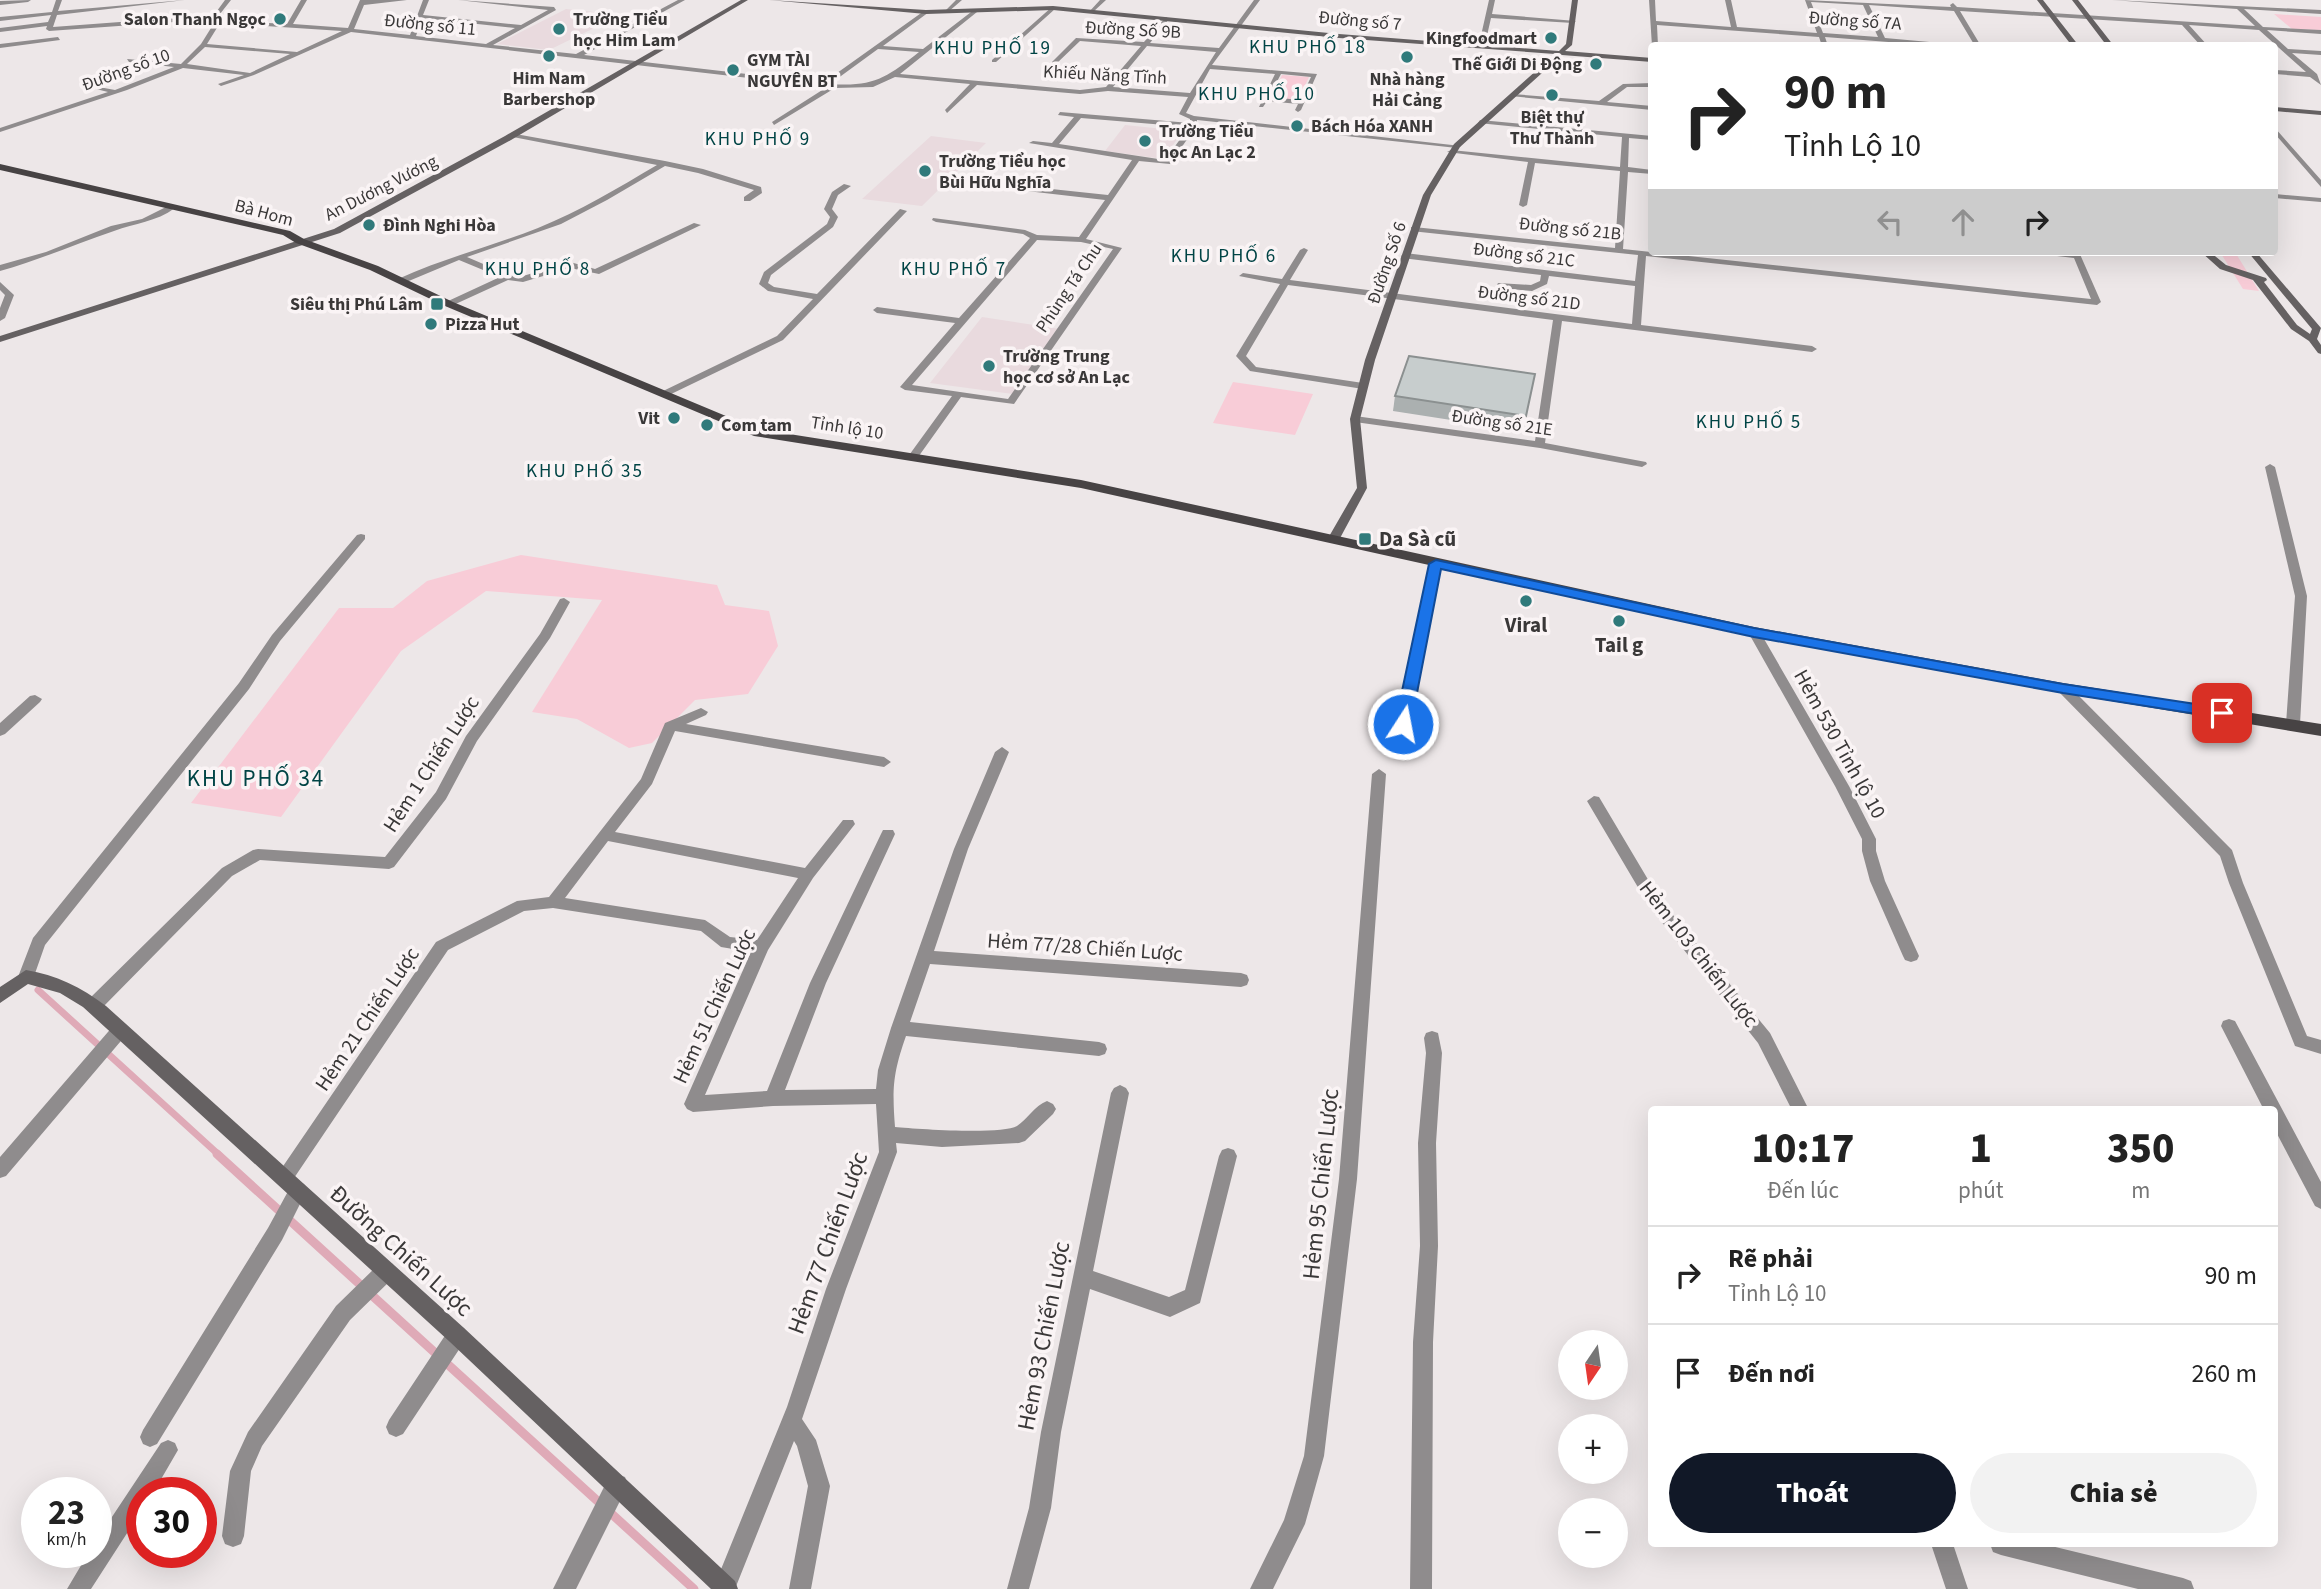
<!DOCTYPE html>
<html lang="vi">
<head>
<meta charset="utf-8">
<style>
  :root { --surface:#fff; --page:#f2f2f2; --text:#222; --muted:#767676; --line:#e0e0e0; --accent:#111827 }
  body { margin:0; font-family:"Source Sans 3",sans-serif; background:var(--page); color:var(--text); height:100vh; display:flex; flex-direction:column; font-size:26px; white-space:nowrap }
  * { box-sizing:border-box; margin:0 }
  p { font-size:23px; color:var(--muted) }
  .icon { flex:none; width:38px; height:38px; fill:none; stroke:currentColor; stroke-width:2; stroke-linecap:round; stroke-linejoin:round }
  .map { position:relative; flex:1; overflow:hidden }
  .sheet { position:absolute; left:1648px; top:1106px; width:630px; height:441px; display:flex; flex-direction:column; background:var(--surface); border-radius:7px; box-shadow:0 7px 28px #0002 }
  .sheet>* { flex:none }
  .hud { position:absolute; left:1648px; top:42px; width:630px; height:214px; border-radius:7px; box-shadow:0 7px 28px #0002; background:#fff; color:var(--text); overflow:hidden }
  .needle { width:46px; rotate:193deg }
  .fabs { position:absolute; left:1558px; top:1330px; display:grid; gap:14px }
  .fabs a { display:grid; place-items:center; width:70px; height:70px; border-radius:50%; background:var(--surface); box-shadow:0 7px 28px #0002; font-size:35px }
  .speed { position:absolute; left:21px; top:1477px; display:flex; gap:14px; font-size:35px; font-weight:700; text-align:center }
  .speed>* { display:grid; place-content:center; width:91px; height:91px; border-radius:50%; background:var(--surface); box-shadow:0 7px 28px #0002; line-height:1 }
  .speed small { font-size:18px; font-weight:400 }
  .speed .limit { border:10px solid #d22; background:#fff; color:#111 }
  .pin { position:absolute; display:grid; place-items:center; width:60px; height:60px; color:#fff; margin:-30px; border-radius:14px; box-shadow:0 4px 10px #0006 }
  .me { position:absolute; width:77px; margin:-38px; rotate:11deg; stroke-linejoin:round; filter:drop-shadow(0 0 5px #0008) }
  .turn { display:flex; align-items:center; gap:24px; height:147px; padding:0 21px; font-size:32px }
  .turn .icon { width:91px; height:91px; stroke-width:2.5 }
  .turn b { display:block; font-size:49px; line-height:60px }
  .lanes { display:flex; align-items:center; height:66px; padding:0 21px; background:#0003; justify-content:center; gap:35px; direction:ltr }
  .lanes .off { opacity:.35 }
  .eta { display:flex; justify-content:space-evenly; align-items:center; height:119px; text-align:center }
  .eta b { font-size:42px; font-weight:800; line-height:49px }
  .primary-button { display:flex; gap:14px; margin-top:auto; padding:14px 21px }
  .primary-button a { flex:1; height:80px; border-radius:42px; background:var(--accent); color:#fff; font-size:28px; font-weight:800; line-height:80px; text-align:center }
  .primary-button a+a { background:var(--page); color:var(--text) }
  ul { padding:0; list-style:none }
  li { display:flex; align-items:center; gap:21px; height:98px; padding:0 21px; border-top:2px solid var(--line) }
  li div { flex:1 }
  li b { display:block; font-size:26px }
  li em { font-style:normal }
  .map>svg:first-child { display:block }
  .built { fill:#e9dade }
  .green { fill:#f8ccd7 }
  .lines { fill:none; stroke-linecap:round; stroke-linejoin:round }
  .stream-far1 { stroke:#dfaab7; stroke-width:7 }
  .stream { stroke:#dfaab7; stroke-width:9 }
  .street { fill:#8f8c8d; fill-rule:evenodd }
  .secondary { fill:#656162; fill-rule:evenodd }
  .primary { fill:#474344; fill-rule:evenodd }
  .wall { fill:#abb0b0 }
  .building { fill:#c7cdcd; stroke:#8b9090; stroke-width:2 }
  .route { fill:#1a73e8; stroke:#114b97; stroke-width:2 }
  .poi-dot { fill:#307a7b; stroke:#faf4f5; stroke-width:2.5 }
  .labels { text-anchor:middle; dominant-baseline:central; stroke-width:7; stroke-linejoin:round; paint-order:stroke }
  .far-poi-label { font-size:18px; font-weight:bold; fill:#3a3838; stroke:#faf4f5; text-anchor:start }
  .far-street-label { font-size:18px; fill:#3a3838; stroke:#faf4f5 }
  .far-neighbourhood-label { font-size:19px; letter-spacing:2px; fill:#004445; stroke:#faf4f5 }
  .poi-label { font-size:21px; font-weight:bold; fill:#3a3838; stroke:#faf4f5 }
  .street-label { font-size:21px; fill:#3a3838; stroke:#faf4f5 }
  .neighbourhood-label { font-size:23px; letter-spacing:2px; fill:#004445; stroke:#faf4f5 }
  .near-street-label { font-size:24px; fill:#3a3838; stroke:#faf4f5 }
</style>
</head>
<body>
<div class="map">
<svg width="2321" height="1589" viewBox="0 0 2321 1589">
  <rect width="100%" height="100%" fill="#ede7e8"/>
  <path class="built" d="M566,9L621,15L549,50L497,44Z
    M1125,125L1183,131L1163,159L1105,151Z
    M931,136L986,143L922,206L862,199Z
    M982,317L1060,329L1013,394L930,383Z"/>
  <path class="green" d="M2274,14L2321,17V30L2292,29Z
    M1282,75L1309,77L1298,100L1271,98Z
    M2220,252H2235L2259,291L2243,289Z
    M1233,382L1313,394L1295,435L1213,423Z
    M521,555L717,585L725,605L769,611L778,646L748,694L695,700L652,743L629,748L577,719L532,712L602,600L486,591L401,651L281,817L191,803L339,608H393L427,581Z"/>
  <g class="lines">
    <path class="stream-far1" d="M38,990L219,1155"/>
    <path class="stream" d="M217,1154L694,1589"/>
    <path class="street" d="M31,0L28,2L0,5V1Z
      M56,0H62L58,11L185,0L57,15L53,27L214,15L225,0H231L216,19L49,31L46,29L47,26L0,32V28L48,22L51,15L0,21V17L52,12Z
      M301,0H307L293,24L348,28L360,0H407L364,5L354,29L410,35L423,0H429L423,15L521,25L548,10L458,0L554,7L556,10L493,45L576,54L678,0H685L584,55L823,83L924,11L929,12L883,46L923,49L975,9L977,12L900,74L1080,90L1106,87L1141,46L1080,41L1056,64H1052V62L1076,38L1144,42L1166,17L1169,19L1150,43L1219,48L1254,0H1260L1212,65L1317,74L1301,110L1298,112L1295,110L1298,104L1267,101L1263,107H1259L1275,74L1210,69L1186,113L1194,116L1461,146L1457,148L1197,120V125L1170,164L1139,161L1086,239L1122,248L1014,404L961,397L916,460L912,461L907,458L952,396L905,390L900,387L955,323L877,313L873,310L877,307L959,318L1030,238L1023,234L936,222L932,220L933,218L1025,230L1037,235L1079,237L1105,200L959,183L955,181L956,179L1108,195L1132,160L1029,143L1033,141L1052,143L1074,117L1058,115L1060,112L1190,123V119L1179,114L1188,97L1108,91L1080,94L977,85L947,113L945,110L970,84L895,77L873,87L835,88L774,125L772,122L827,87L351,32L254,75L221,86L218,84L244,75L183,68L127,90L0,132V128L108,92L88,87V85L115,90L174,67L129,62L127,59L181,64L201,44L216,20L287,24ZM422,18L515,28L486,44L416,36ZM220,23L342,31L297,52L207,44ZM1147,46L1216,52L1190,93L1113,87ZM205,47L290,54L250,73L187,64ZM878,49L919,52C886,78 874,87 830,84ZM1281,74L1311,77L1300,100L1269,97ZM1081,118L1189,127L1165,160L1059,144ZM1037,240L1081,242L1113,249L1008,399L912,385Z
      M956,0H962L947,13H943Z
      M1100,0H1106L1093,12H1089Z
      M1489,0H1495L1492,14L1576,21L1573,23L1491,18L1486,40L1483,42L1480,40Z
      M1649,0H1655L1656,21L1731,27L1725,0H1731L1737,27L1817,33L1805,0L1951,7L1950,5L1953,3L1957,7L2255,26L2237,9L2112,0L2321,10V14L2244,9L2263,27L2321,30V34L2267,30L2288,49L2321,51V55L2292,53L2317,74L2321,85L2310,77L2275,74V70L2306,72L2259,30L2189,25L2208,46H2201L2182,25L1960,11L1981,46H1975L1954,11L1869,5L1885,38L1974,46H1939L1825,37L1828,46H1822L1819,37L1657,25L1658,46H1652ZM1811,2L1863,5L1878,37L1823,33Z
      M1053,6L1055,9L996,62H992V60Z
      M58,37L60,40L0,48V44Z
      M1652,83V87H1627L1607,102L1652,106V110L1510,96L1513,94L1599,101L1623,84Z
      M1480,120L1652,136V140L1629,138L1628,167L1652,170V174L1628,172L1623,249L2091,299L2074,258L2040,254L2036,252H2079L2101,302L2097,305L1646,256L1641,325L1812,346L1817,349L1812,352L1562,321L1545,443L1646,462L1647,464L1642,467L1540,448L1355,422L1350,419L1355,416L1535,441L1553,320L1288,285L1246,356L1256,367L1363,383L1368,386L1363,389L1250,371L1236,356L1280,284L1239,276L1243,273L1282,279L1300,250L1304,248L1308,250L1290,280L1632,324L1635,286L1549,276L1547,284L1532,291L1501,288L1497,285L1498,283L1531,285L1540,281L1541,275L1402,258L1401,256L1405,253L1635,281L1638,255L1411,231V227H1414L1615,248L1620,171L1535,163L1527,205L1523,207L1519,205L1528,162L1447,152L1451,150L1620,167L1622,137L1478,123Z
      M2275,128L2321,180V187L2275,134Z
      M510,133L665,161L703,169L761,187L762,193L750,201H744V197L754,190L698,173L665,166L607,200L561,224L467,257L509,275L523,276L570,262L595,269L694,223L701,225L599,274L570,268L523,282L508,280L449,307L446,306V302L500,277L459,260L404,283H398V279C444,258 492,246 538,228C580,211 618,188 657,165L513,137Z
      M844,184L851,186L838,195L832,209L838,217L833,227L771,275L768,283L774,287L817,294L900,209L907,211L783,340L667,396H661V392L777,336L813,299L768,291L759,284L764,272L827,224L830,217L824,209L832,192Z
      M2275,194L2321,198V202L2275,198Z
      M168,206L175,208C156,222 135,223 114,231C76,244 39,260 0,271V265L46,252L111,226L142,219Z
      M0,282L14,295L5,318L0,321V308L5,295L0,290Z
      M2270,464L2275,467L2307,596L2300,724L2293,729L2286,724L2295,596L2265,467Z
      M361,534L365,535V539L280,641L249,689L45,945L32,982L26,984L20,982L18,977L33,938L239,683L272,635L357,535Z
      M1436,561L1442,564L1410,724L1403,729L1396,724L1430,564Z
      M564,598L570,602L550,638L477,741L446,799L394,867L389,869L260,860L232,876L101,1009L95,1011L89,1009L87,1004L89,999L222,868L253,850L258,849L385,857L436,792L466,736L540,634L560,599Z
      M1754,628L1760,632L1849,786L1876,839V851L1885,881L1919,956L1917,960L1911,962L1905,960L1903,956L1870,881L1862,851V839L1835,786L1748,632Z
      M2063,684L2068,685L2232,850L2243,883L2307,1036L2321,1040V1054L2295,1046L2229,883L2220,856L2058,691L2057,688Z
      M35,695L42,699L40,702L5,734L0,736V723L30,696Z
      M701,708L708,712L706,715L686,724L884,757L891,762L884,767L675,731L652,784L615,832L805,868L843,820H853L855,824L813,878L768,950L705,1095L767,1091L810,983L881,834L883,830H893L895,834L826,983L785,1090L876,1089L878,1070L891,1028L954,849L995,752L1002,747L1009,752L968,849L934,951L1241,973L1247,975L1249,980L1247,985L1241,987L930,964L910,1022L1099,1042L1105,1044L1107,1049L1105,1054L1099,1056L906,1036C893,1073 892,1088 895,1127C916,1129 1002,1135 1017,1126C1028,1119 1034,1106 1047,1101L1053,1104L1056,1109L1053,1114L1025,1141L1019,1143L942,1147L896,1143L897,1152L846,1289L802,1419L816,1440L830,1486L811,1589H789L808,1486L797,1446L794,1441L735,1589H713L787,1407L826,1289L879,1152L876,1104L773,1106L693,1112L687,1109L684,1104L751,952L721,947L701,931L553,908L524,911L448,950L290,1184L284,1186L278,1184L275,1178L436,942L517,901L549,897L641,779L665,723ZM608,841L798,878L757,940L730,937L705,920L565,898Z
      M1379,769L1386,774L1357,1179L1324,1456L1305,1524L1273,1589H1250L1284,1520L1304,1456L1339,1179L1372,774Z
      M1594,796L1599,797L1659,898L1770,1033L1809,1110H1792L1758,1043L1649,906L1587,801Z
      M2229,1019L2235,1021L2321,1182V1209L2315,1206L2275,1130V1110H2264L2221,1026L2223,1021Z
      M120,1023L126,1025L128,1030L126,1035L6,1176L0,1178V1157L114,1025Z
      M1432,1031L1438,1033L1442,1053L1436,1143L1438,1246L1433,1342L1432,1589H1410L1413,1342L1420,1246L1418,1143L1426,1053L1424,1038L1426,1033Z
      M1120,1085L1126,1088L1129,1093L1093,1271L1169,1297L1185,1290L1219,1156L1222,1150L1228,1148L1234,1150L1237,1156L1200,1303L1170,1317L1090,1289L1061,1432L1051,1508L1029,1589H1007L1029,1508L1041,1432L1111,1093L1114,1088Z
      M298,1182L304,1184L307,1190L282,1240L157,1444L150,1447L143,1444L140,1437L143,1430L268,1228L292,1184Z
      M386,1262L393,1264L395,1271L393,1278L350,1320L262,1446L251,1471L244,1536L241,1544L233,1547L225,1544L222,1536L230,1471L248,1432L336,1306L379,1264Z
      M457,1325L464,1328L467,1335L464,1342L403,1434L396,1437L389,1434L386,1427L389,1420L450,1328Z
      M168,1440L175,1443L178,1450L153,1493H142V1510L91,1589H67L89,1552H96V1541L161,1443Z
      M617,1474L625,1477L628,1485L576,1589H553L609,1477Z
      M1931,1544H1953L1968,1589H1946Z
      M1990,1544H2043L2183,1578L2191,1581L2194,1589H2138L2001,1555L1993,1552Z"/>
    <path class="secondary" d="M741,0H748L511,140L340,233L0,342V336L334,229L505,136Z
      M769,0L926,10L1053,6L1339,34L1559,51L1566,44L1572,0H1578L1572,45L1565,51L1652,58V62L1562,55L1460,147L1431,195L1375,360L1360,419L1367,488L1339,540L1333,543L1327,540L1357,488L1350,419L1365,360L1423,195L1454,144L1555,54L1339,38L1053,10L926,14Z
      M2037,0H2043L2079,46H2072Z
      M2072,0H2078L2114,46H2107Z
      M2275,107L2321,111V115L2275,111Z
      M2201,252H2210L2226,265L2266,278L2267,280L2264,282L2297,325L2310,334L2312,329L2248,252H2256L2321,328L2317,339L2321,345V354L2318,353L2309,341L2291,329L2253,280L2220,269Z
      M26,970C56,975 81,987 106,1006L464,1328L735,1581L738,1589H711L450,1342L83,1007L60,993L28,984L0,1003V987Z"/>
    <path class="primary" d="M0,164L290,231L304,239L378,266L453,302L757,429L1081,480L1754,627L2063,683L2321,724V736L2063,693L1754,637L1081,488L754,436L445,306L370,270L296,243L283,235L0,170Z"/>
  </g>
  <path class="wall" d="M1535,374L1522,431L1393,411L1395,396Z"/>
  <path class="building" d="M1409,356L1535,374L1526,416L1395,396Z"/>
  <path class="route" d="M1436,560L1754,628L2063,684L2222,708L2230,713L2222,718L2063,693L1754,637L1441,569L1411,724L1403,730L1395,724L1429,564Z"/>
  <g class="poi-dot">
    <circle cx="280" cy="19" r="7"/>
    <circle cx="559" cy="29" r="7"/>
    <circle cx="1551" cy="38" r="7"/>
    <circle cx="549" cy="56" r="7"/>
    <circle cx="1407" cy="57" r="7"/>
    <circle cx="1596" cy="64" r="7"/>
    <circle cx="733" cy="70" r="7"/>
    <circle cx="1552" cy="95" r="7"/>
    <circle cx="1297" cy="126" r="7"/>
    <circle cx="1145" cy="141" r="7"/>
    <circle cx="925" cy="171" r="7"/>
    <circle cx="369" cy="225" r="7"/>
    <rect x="430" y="297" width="14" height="14" rx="3.5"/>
    <circle cx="431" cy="324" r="7"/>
    <circle cx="989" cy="366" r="7"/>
    <circle cx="674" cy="418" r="7"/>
    <circle cx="707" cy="425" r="7"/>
    <rect x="1358" y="532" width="14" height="14" rx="3.5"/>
    <circle cx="1526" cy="601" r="7"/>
    <circle cx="1619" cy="621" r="7"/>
  </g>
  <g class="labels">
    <g class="far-poi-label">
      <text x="266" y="19" text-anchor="end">Salon Thanh Ngọc</text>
      <text x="573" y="19">Trường Tiểu<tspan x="573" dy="21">học Him Lam</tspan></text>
      <text x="1537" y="38" text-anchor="end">Kingfoodmart</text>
      <text x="747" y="60">GYM TÀI<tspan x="747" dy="21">NGUYÊN BT</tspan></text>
      <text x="1582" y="64" text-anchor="end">Thế Giới Di Động</text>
      <text x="549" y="78" text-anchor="middle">Him Nam<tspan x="549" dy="21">Barbershop</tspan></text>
      <text x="1407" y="79" text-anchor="middle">Nhà hàng<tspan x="1407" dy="21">Hải Cảng</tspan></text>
      <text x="1552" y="117" text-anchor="middle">Biệt thự<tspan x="1552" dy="21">Thư Thành</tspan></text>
      <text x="1311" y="126">Bách Hóa XANH</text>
      <text x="1159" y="131">Trường Tiểu<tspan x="1159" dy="21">học An Lạc 2</tspan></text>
      <text x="939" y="161">Trường Tiểu học<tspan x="939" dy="21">Bùi Hữu Nghĩa</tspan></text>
      <text x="383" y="225">Đình Nghi Hòa</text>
      <text x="423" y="304" text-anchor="end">Siêu thị Phú Lâm</text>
      <text x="445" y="324">Pizza Hut</text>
      <text x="1003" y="356">Trường Trung<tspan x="1003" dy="21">học cơ sở An Lạc</tspan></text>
      <text x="660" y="418" text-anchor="end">Vit</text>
      <text x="721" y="425">Com tam</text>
    </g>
    <g class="far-street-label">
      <text transform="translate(1360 21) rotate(5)">Đường số 7</text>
      <text transform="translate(1855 21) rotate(4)">Đường số 7A</text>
      <text transform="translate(430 25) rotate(6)">Đường số 11</text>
      <text transform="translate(1133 30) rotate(3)">Đường Số 9B</text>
      <text transform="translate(126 70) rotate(-20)">Đường số 10</text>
      <text transform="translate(1105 75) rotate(3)">Khiếu Năng Tĩnh</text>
      <text transform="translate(381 188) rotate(-27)">An Dương Vương</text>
      <text transform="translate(264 213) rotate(15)">Bà Hom</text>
      <text transform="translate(1570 229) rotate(6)">Đường số 21B</text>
      <text transform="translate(1524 255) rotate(7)">Đường số 21C</text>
      <text transform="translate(1387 263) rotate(-71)">Đường Số 6</text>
      <text transform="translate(1069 288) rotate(-56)">Phùng Tá Chu</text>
      <text transform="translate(1529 298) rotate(7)">Đường số 21D</text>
      <text transform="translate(1502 423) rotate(8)">Đường số 21E</text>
      <text transform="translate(847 428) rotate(9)">Tỉnh lộ 10</text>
    </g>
    <g class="far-neighbourhood-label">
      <text x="1308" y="47">KHU PHỐ 18</text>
      <text x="993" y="48">KHU PHỐ 19</text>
      <text x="1257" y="94">KHU PHỐ 10</text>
      <text x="758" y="139">KHU PHỐ 9</text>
      <text x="1224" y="256">KHU PHỐ 6</text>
      <text x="538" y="269">KHU PHỐ 8</text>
      <text x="954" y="269">KHU PHỐ 7</text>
      <text x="1749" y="422">KHU PHỐ 5</text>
      <text x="585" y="471">KHU PHỐ 35</text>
    </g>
    <g class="poi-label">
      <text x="1379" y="539" text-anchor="start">Da Sà cũ</text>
      <text x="1526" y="625">Viral</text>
      <text x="1619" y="645">Tail g</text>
    </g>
    <g class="street-label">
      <text transform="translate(1840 744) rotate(61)">Hẻm 530 Tỉnh lộ 10</text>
      <text transform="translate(431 764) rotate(-57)">Hẻm 1 Chiến Lược</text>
      <text transform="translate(1085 947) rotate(4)">Hẻm 77/28 Chiến Lược</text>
      <text transform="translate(1699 954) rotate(52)">Hẻm 103 Chiến Lược</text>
      <text transform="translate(714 1006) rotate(-65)">Hẻm 51 Chiến Lược</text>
      <text transform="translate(367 1019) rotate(-56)">Hẻm 21 Chiến Lược</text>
    </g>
    <g class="neighbourhood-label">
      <text x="256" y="778">KHU PHỐ 34</text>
    </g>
    <g class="near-street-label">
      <text transform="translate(1321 1184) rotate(-84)">Hẻm 95 Chiến Lược</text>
      <text transform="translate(828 1243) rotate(-70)">Hẻm 77 Chiến Lược</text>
      <text transform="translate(401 1251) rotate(42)">Đường Chiến Lược</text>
      <text transform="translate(1044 1336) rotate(-79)">Hẻm 93 Chiến Lược</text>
    </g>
  </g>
</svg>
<div class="fabs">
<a><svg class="needle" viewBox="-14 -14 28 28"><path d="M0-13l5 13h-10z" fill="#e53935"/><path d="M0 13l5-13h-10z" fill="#767676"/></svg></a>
<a>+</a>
<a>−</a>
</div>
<div class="speed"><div>23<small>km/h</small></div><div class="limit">30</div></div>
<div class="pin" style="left:2222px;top:713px;background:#d93025"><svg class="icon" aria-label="arrive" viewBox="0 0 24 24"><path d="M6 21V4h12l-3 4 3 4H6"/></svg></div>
<svg class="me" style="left:1403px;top:724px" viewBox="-20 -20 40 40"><circle r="17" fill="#1a73e8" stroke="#fff" stroke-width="3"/><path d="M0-11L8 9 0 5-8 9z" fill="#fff"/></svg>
<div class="hud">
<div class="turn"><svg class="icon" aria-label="right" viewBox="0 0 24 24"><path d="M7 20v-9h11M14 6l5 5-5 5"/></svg><div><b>90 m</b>Tỉnh Lộ 10</div></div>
<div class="lanes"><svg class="icon off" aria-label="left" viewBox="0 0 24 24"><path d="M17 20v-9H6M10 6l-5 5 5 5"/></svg><svg class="icon off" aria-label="ahead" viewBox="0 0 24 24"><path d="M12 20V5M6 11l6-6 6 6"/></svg><svg class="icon" aria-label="right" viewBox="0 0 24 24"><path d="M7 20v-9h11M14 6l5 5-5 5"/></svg></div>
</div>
<section class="sheet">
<div class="eta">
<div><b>10:17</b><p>Đến lúc</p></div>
<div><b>1</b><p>phút</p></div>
<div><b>350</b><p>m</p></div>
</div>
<ul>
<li><svg class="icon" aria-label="right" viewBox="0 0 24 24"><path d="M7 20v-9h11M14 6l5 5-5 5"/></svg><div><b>Rẽ phải</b><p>Tỉnh Lộ 10</p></div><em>90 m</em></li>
<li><svg class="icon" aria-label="arrive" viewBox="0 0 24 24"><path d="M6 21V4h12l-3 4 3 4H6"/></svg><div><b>Đến nơi</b></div><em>260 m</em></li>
</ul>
<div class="primary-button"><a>Thoát</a><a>Chia sẻ</a></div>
</section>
</div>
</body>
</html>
